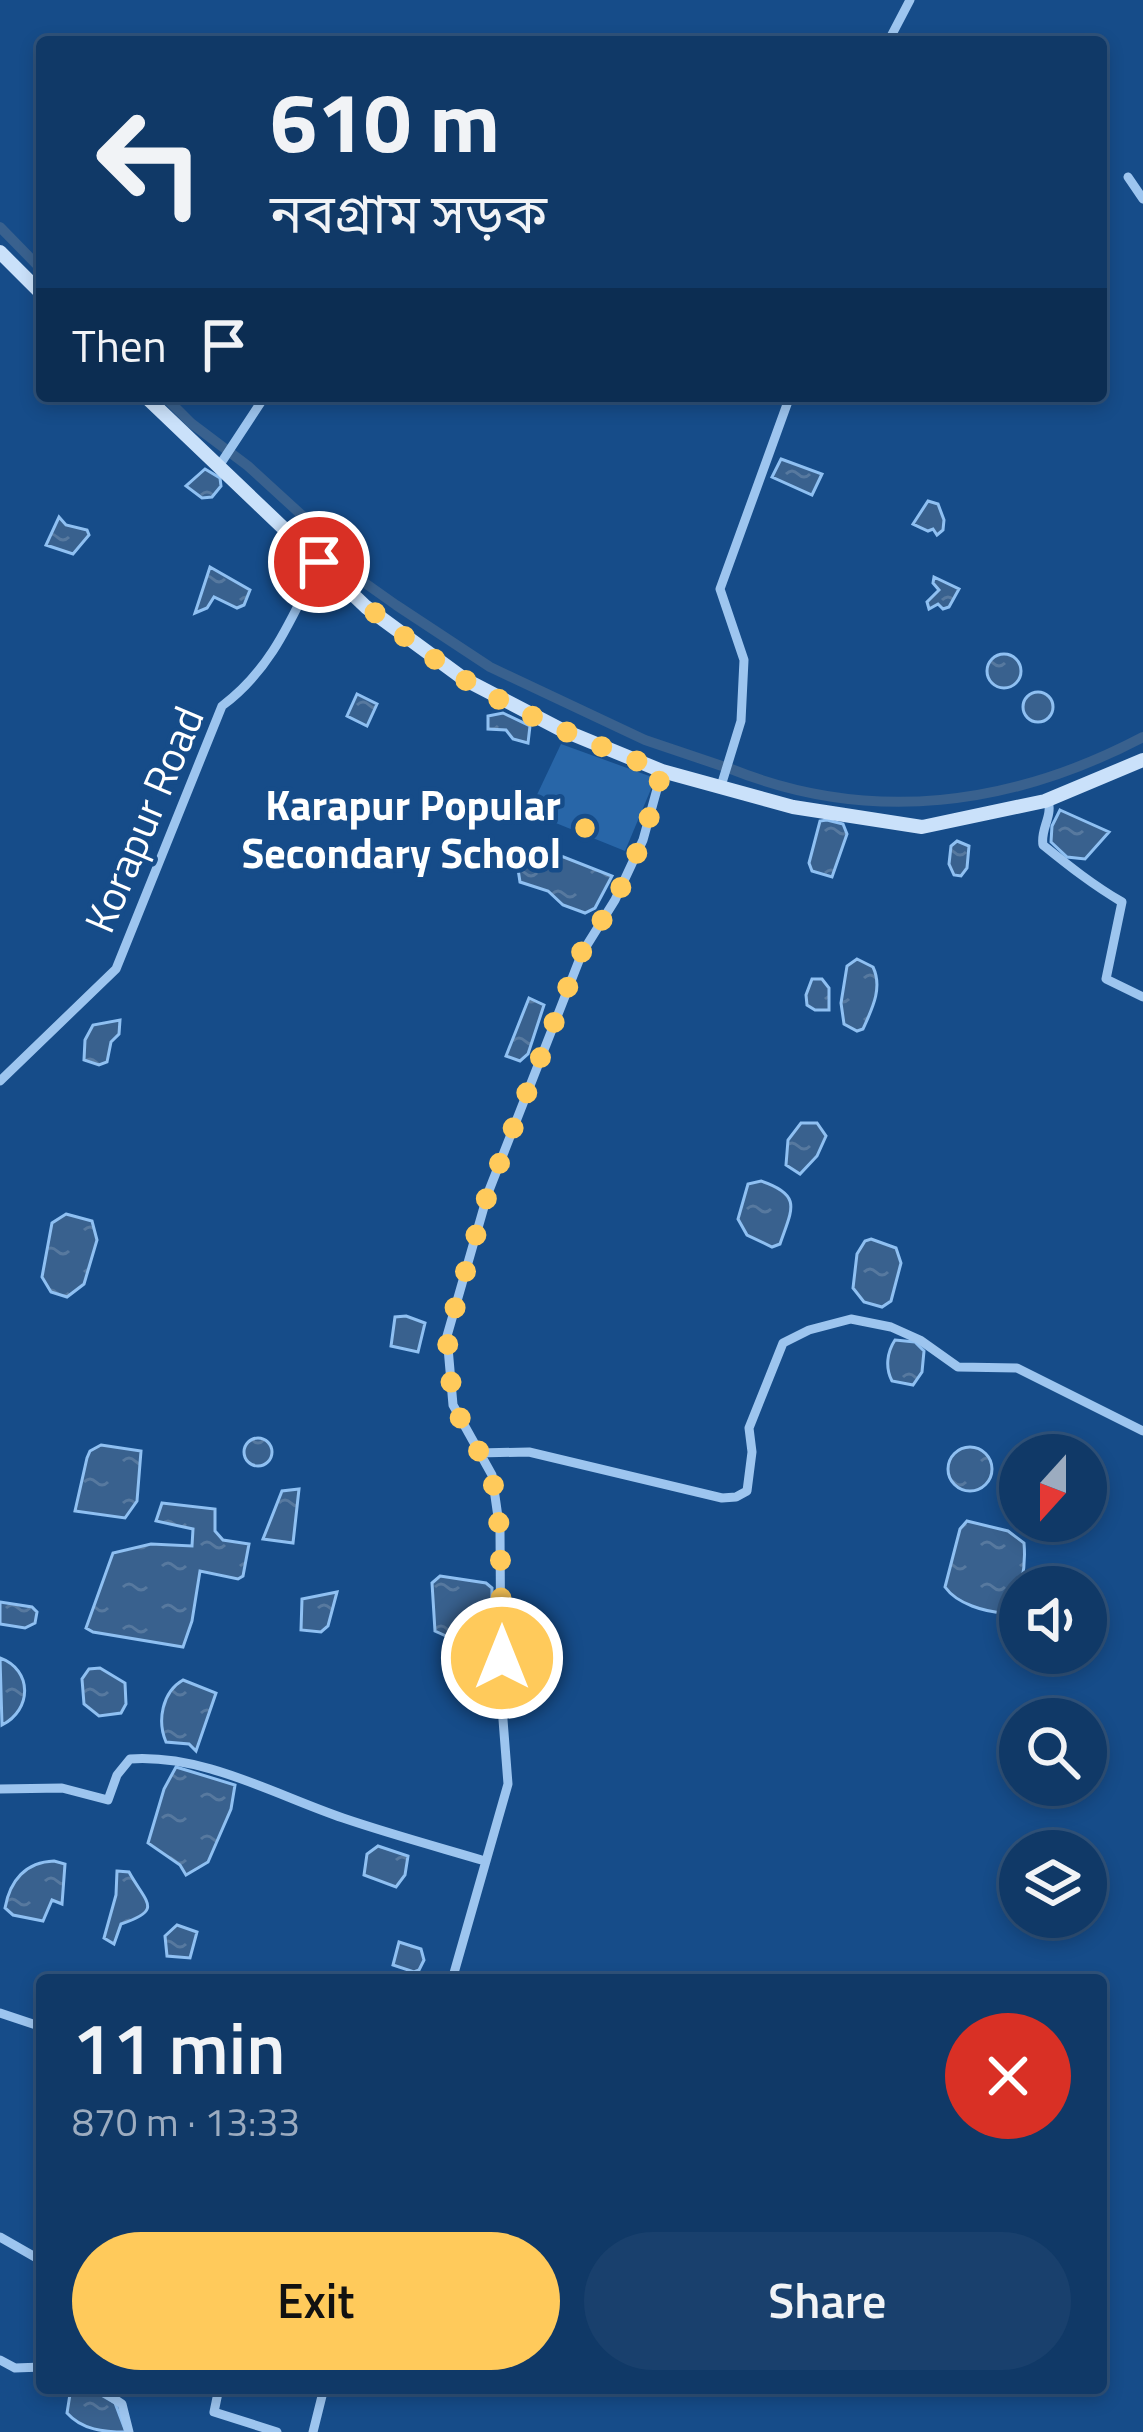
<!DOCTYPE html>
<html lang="en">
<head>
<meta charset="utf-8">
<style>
  :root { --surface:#103967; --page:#19406d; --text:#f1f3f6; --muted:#9cacc0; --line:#30537b; --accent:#ffca5b }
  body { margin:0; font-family:"Titillium Web","Noto Sans Bengali",sans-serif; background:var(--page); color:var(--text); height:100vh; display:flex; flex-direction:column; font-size:45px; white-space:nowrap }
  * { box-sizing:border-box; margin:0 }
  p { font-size:39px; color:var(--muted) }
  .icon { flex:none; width:66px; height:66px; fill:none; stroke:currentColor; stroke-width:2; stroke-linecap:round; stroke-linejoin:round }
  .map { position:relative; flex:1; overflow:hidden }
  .sheet { position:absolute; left:36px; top:1974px; width:1071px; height:420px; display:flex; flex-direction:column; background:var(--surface); border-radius:12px; box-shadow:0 6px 18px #0003,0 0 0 3px var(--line) }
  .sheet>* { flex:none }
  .banner { position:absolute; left:36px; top:36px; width:1071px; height:366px; border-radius:12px; box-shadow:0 6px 18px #0003,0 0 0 3px var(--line); background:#103967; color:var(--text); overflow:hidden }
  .needle { width:78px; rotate:201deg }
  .fabs { position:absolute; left:999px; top:1434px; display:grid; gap:24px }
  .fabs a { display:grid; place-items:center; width:108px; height:108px; border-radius:50%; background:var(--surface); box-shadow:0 6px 18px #0003,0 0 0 3px var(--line); font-size:60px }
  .pin { position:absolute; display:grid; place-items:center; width:102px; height:102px; color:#fff; margin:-51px; border:6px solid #fff; border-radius:50%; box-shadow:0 3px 12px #0007 }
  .me { position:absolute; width:132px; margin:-66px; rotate:0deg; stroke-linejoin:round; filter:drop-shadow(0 0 9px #0008) }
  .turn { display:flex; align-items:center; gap:42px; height:252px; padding:0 36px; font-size:54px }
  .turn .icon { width:156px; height:156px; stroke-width:2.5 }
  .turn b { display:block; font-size:84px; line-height:102px }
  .then { display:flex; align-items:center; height:114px; padding:0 36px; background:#0003; gap:24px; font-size:45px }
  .round { display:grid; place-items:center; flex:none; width:126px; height:126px; border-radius:63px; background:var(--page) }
  .head { display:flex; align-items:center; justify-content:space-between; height:204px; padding:0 36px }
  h1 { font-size:72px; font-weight:600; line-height:90px }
  .button { display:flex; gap:24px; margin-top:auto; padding:24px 36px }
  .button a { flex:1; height:138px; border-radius:72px; background:var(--accent); color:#111; font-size:48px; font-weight:600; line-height:138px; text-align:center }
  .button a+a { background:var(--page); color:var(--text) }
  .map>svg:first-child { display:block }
  .green { fill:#2866a8 }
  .water { fill:url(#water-ripples); stroke:#8fc0f2; stroke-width:3 }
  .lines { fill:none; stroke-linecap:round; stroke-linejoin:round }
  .canal { stroke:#39618e; stroke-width:10 }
  .minor { stroke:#9dc5ef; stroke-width:9 }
  .secondary { stroke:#cae1fa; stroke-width:14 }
  .route { stroke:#ffca5b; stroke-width:21; stroke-dasharray:0 37.8 }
  .poi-dot { fill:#ffca5b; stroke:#164c89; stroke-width:4.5 }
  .labels { text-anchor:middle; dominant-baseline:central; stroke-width:9; stroke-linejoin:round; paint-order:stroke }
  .poi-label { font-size:42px; font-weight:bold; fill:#fff; stroke:#164c89; text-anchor:end }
  .street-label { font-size:42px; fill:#fff; stroke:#164c89 }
</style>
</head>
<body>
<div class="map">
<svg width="1143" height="2432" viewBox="0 0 1143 2432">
  <defs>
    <pattern id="water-ripples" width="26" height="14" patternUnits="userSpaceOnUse" patternTransform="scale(3)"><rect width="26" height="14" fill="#39618e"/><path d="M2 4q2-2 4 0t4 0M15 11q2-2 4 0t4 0" fill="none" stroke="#57799f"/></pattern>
  </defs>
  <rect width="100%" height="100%" fill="#164c89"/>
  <path class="green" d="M561,744L652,777L654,782L625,851L536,815L535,799Z"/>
  <path class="water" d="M781,459L822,474L812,495L772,477Z
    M205,469L220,478L221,486L212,497L202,498L186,486Z
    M928,501L938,504L944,520L943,530L937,535L933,529L928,531L913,524Z
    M59,517L66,525L87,530L89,535L73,554L46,545Z
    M210,567L250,590L244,605L237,608L214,597L207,608L195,613Z
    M934,577L959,589L949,607L943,609L938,604L929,609L927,602L939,590L933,583Z
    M987 671a17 17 0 1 1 34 0a17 17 0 1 1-34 0Z
    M1023 707a15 15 0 1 1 30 0a15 15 0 1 1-30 0Z
    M357,694L377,704L367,726L347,716Z
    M503,713L530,726L528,743L513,739L506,730L488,729V716Z
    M1060,810L1109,832L1085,859L1067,857L1051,842L1052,826Z
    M827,820L843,824L847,834L832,877L812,871L809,863L820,821Z
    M957,841L969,846L967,868L961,876L954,875L949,864L951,846Z
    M527,852H551L612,876L595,908L585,913L563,905L548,891L520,882L518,869Z
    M857,959L873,967C883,988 872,1009 863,1029L857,1031L844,1024L841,1003L847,966Z
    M812,979H822L829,988V1010H815L807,1005L806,995Z
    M529,998L544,1005L528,1054L520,1061L506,1056Z
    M120,1020L119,1034L111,1042L107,1062L99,1065L84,1060L85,1040L93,1025Z
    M801,1123H817L826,1136L817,1156L800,1174L786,1165L788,1140Z
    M761,1181C803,1195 792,1209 780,1244L772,1247L747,1235L738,1219L748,1184Z
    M66,1214L92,1221L97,1240L84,1284L67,1297L51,1292L42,1277L52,1223Z
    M871,1239L896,1248L901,1263L891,1301L882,1307L864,1302L853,1288L857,1254L865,1241Z
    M406,1316L425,1323L418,1352L391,1346L395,1317Z
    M895,1340L915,1342L924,1351L922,1372L913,1385L892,1381C885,1368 887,1352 895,1340Z
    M244 1452a14 14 0 1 1 28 0a14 14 0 1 1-28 0Z
    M101,1445L141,1451L137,1501L125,1518L75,1511L87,1458L90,1451Z
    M948 1469a22 22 0 1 1 44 0a22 22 0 1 1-44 0Z
    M299,1489L293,1543L263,1539L282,1491Z
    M162,1503L215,1509V1531L223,1540L249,1544L243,1576L238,1579L200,1571L192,1621L183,1647L93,1632L86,1628L113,1553L151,1544L192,1546L193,1529L156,1521Z
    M967,1521L1008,1531L1024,1543C1026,1566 1022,1597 1005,1613C985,1612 957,1604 945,1587L960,1529Z
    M440,1576L486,1583L492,1588L491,1637L488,1640H455L435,1631L432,1583Z
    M337,1592L328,1626L321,1632L301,1630L302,1599Z
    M0,1602L32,1607L37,1612L35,1623L25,1628L0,1624Z
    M0,1658C33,1670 32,1710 2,1725Z
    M100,1668L125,1683L126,1704L121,1713L99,1716L84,1704L82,1679L89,1669Z
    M183,1680L216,1693L196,1751L189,1744L166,1742C157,1721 162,1692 183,1680Z
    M176,1767L235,1785L231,1809L208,1862L186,1875L180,1865L148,1843L164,1789Z
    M378,1846L408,1856L405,1875L396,1887L364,1875L367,1854Z
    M54,1861L65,1864L62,1904L52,1900L43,1921L13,1915L5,1908C10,1880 26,1862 54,1861Z
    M117,1871L129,1872C146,1903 164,1910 121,1924L114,1944L104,1938L116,1895Z
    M177,1925L197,1932L190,1958L167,1956L165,1936Z
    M399,1942L421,1949L424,1960L419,1970L414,1972L393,1965Z
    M71,2388H89L115,2403L126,2432C104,2432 82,2430 67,2413Z"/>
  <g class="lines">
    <path class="canal" d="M0,227L42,270
      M164,396L191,423L248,466L306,519L348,571L396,605L490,667L645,740L722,766
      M731,769C871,825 1012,806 1143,737"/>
    <path class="minor" d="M888,42L910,0
      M1128,177L1143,199
      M219,466L265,396
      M721,786L741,721L744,660L720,589L790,396
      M1048,800C1053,817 1040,829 1043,845C1069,866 1093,885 1122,902L1106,979L1143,997
      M0,1081L116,969L222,706C272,669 292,617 319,563
      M478,1453L529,1452L722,1498L736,1497L747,1491L752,1452L749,1428L783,1343L809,1330L851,1319L891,1327L920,1340L958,1367L1017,1368L1143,1431
      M0,1789L62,1788L108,1800L117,1775L130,1759C204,1754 273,1794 343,1818C390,1834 438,1847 485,1861
      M452,1980L508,1784L501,1694L500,1531L492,1475L453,1405L447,1336L488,1193L582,953L615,900L643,840L662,771
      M0,2013L42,2027
      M0,2237L42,2261
      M0,2360L15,2368L42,2367
      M98,2388L122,2404L129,2432
      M219,2388L214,2412L277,2432
      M313,2432L324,2388"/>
    <path class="secondary" d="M0,252L42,294
      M145,396L366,607L464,679L560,729L662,771L793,807L922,827L1045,801L1143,760"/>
  </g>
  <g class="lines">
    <path class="route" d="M319,562C363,605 411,644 462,678C524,717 595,744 662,771L643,840L615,900L581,953L488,1193L447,1336L453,1405L492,1475L500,1531L502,1658"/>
  </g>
  <circle class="poi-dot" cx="585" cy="828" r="12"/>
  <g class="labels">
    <g class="poi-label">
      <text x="561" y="804">Karapur Popular<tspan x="561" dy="48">Secondary School</tspan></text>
    </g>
    <g class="street-label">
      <text transform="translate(143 819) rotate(-67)">Korapur Road</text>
    </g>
  </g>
</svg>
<div class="fabs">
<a><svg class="needle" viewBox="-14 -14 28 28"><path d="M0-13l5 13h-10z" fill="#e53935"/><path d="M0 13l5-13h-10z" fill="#9cacc0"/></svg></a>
<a><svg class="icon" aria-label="sound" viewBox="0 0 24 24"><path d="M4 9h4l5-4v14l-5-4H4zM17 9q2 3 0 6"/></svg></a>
<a><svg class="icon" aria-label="search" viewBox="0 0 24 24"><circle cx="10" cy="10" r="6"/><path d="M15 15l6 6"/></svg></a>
<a><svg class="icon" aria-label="layers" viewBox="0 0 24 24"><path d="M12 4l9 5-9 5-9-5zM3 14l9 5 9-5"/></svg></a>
</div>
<div class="pin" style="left:319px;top:562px;background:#d93025"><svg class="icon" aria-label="arrive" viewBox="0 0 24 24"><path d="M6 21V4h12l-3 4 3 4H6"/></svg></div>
<svg class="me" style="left:502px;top:1658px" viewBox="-20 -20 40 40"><circle r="17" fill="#ffca5b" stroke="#fff" stroke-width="3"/><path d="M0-11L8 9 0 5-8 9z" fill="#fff"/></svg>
<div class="banner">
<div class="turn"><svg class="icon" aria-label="left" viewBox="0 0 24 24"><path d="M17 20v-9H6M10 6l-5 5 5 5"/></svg><div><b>610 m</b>নবগ্রাম সড়ক</div></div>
<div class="then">Then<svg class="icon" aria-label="arrive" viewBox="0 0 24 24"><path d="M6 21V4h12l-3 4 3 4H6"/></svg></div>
</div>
<section class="sheet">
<div class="head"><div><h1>11 min</h1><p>870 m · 13:33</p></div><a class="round" style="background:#d93025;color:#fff"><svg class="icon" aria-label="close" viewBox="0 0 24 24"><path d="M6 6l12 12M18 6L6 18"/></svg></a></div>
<div class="button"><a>Exit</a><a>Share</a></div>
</section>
</div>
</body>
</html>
